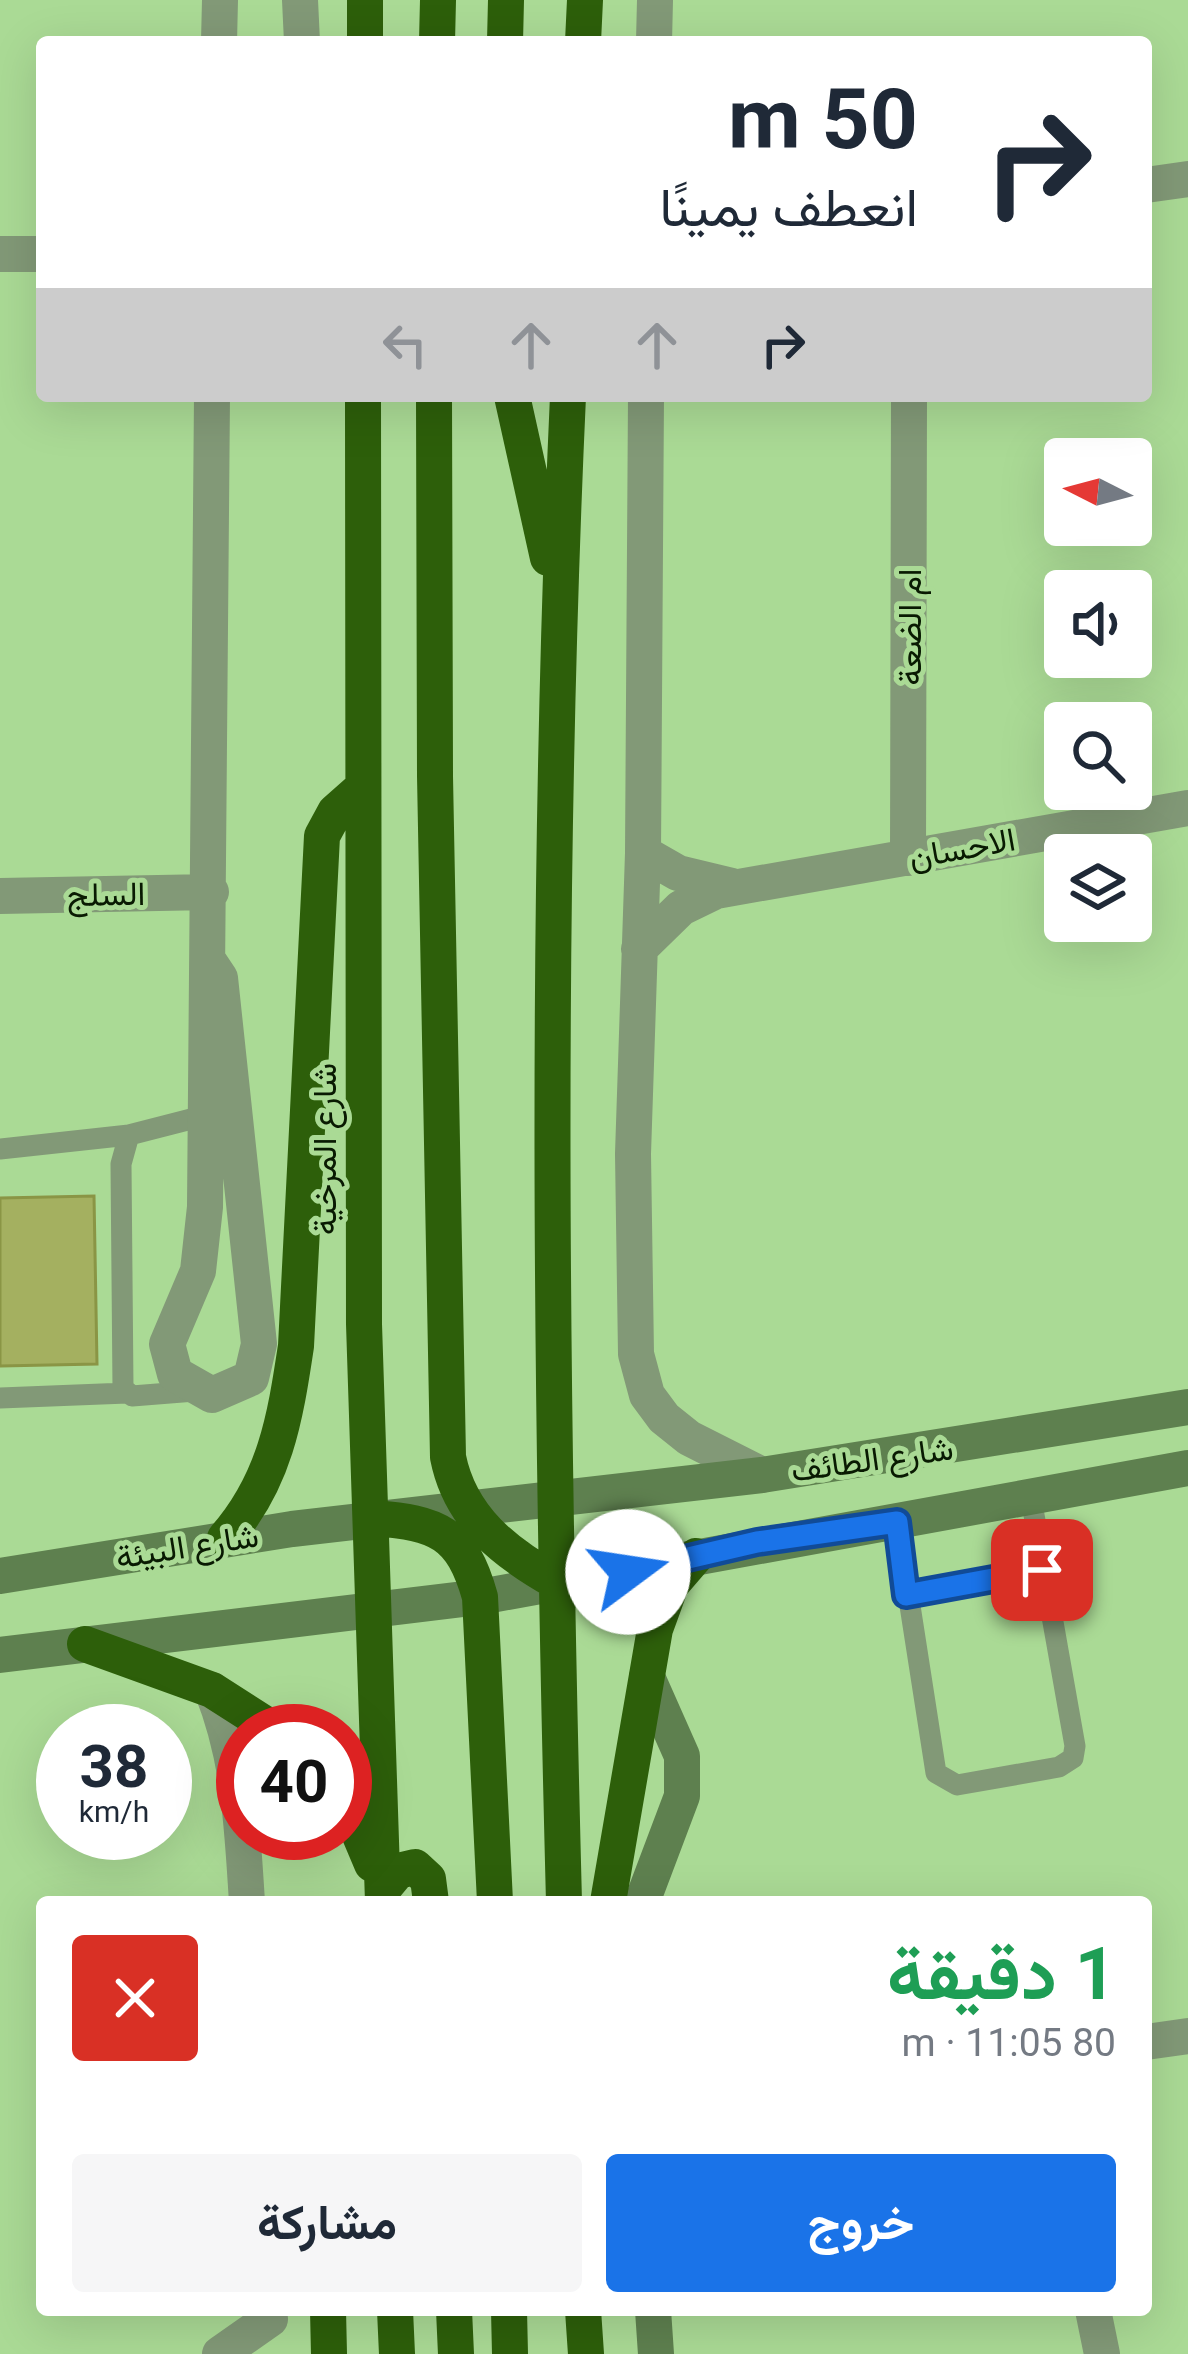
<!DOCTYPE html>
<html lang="ar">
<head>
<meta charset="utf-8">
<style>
  :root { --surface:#fff; --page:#f6f6f7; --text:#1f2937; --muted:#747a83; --accent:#1a73e8 }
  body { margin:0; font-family:Roboto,Vazirmatn,sans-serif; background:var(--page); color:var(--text); direction:rtl; height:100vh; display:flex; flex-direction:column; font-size:45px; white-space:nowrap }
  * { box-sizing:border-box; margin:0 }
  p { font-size:39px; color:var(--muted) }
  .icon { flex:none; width:66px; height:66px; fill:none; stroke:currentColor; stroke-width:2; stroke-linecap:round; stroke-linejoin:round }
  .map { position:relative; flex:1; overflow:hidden; direction:ltr }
  .drawer { position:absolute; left:36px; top:1896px; width:1116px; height:420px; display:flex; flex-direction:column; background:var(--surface); border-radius:12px; box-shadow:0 12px 48px #0002; direction:rtl }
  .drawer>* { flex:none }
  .hud { position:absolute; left:36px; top:36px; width:1116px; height:366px; border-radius:12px; box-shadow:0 12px 48px #0002; direction:rtl; background:#fff; color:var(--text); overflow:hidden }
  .needle { width:78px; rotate:276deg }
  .tools { position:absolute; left:1044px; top:438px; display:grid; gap:24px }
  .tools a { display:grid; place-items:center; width:108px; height:108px; border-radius:12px; background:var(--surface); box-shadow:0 12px 48px #0002; font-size:60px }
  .speed { position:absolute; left:36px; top:1704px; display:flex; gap:24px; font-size:60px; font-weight:700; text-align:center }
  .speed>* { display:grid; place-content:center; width:156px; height:156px; border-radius:50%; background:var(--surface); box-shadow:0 12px 48px #0002; line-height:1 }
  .speed small { font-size:30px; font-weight:400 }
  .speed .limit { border:18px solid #d22; background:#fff; color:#111 }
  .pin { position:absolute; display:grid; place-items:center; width:102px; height:102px; color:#fff; margin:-51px; border-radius:24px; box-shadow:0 6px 18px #0006 }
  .me { position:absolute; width:132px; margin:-66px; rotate:76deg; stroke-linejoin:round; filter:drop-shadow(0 0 9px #0008) }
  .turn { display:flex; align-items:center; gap:42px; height:252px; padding:0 36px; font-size:54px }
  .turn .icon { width:156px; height:156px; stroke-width:2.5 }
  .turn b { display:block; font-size:84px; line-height:102px }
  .lanes { display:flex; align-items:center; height:114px; padding:0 36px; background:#0003; justify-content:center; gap:60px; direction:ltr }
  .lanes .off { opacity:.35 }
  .round { display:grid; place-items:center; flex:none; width:126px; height:126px; border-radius:12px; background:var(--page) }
  .head { display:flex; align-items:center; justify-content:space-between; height:204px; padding:0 36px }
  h1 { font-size:72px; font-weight:700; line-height:90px; color:#1e9e55 }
  .cta { display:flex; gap:24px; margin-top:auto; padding:24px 36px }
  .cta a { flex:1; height:138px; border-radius:12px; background:var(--accent); color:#fff; font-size:48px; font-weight:700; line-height:138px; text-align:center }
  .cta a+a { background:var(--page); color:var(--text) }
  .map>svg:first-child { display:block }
  .building { fill:#a4b060; stroke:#8a9545; stroke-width:3 }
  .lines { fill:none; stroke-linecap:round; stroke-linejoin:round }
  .lane { stroke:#829977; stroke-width:21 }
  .street { stroke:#829977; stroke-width:36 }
  .secondary { stroke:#5e804f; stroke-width:36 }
  .highway { stroke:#2d5f0a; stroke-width:36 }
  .route-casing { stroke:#114b97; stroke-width:30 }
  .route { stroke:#1a73e8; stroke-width:21 }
  .labels { text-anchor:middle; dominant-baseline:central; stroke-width:10; stroke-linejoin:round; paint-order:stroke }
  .street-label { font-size:33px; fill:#091a02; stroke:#aada95 }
</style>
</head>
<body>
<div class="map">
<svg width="1188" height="2354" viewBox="0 0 1188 2354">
  <rect width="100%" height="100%" fill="#aada95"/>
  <path class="building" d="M94,1196L97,1364L0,1366V1198Z"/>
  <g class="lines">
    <path class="lane" d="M0,1149L129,1135
      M195,1391L132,1396L123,1388L121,1164L129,1135L203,1116
      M0,1398L127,1393
      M897,1522L936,1773L957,1785L1059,1767L1073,1758L1075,1746L1031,1498
      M906,1595L1042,1570"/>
    <path class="street" d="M300,0L302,42
      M219,42L220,0
      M654,42L655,0
      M1146,185L1188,179
      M0,254H42
      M646,396L643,853L633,1154L636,1354L647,1395L664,1418L689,1438L762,1475
      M643,853L678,873L732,886
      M908,858L909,396
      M0,896L211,892
      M639,949L681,908L716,891L1188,808
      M210,963L220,978L259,1344L251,1378L212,1395L175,1374L167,1344L198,1271L205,1207L212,396
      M212,1690C240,1760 242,1827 247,1902
      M1146,2042L1188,2036
      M1093,2310L1102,2354
      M220,2354L270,2319"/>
    <path class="secondary" d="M0,1576L292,1529L762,1475L1188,1407
      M0,1655L480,1597L1188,1468
      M642,1902L682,1796V1756L647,1677
      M653,2310L656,2354"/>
    <path class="highway" d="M365,42V0
      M437,42L438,0
      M505,42L506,0
      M583,42L585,0
      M363,396L364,1324L383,1902
      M434,396L435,776L448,1457C460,1518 505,1553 557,1582
      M512,396L548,558
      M374,1518C437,1523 462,1532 480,1597L495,1902
      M225,1538C275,1481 285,1419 296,1346L322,836L335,812L361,789
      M85,1644L212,1690L276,1731
      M345,1800L372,1864
      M383,1889L398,1871L415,1867L428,1879L431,1902
      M564,1902C551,1401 545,897 568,396
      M608,1902L655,1629L671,1585L696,1556
      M328,2310L329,2354
      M395,2310L397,2354
      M454,2310L456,2354
      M509,2310L510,2354
      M583,2310L586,2354"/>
  </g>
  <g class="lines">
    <defs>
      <path id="route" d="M628,1572L757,1542L897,1522L906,1595L1042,1570"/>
    </defs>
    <use href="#route" class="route-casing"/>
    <use href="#route" class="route"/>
  </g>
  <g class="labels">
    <g class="street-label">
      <text transform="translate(909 627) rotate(-90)">ام الضعة</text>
      <text transform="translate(962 848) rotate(-10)">الاحسان</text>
      <text transform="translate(106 894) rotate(-1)">السلج</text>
      <text transform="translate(324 1149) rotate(-90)">شارع المرخية</text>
      <text transform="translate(872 1459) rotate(-8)">شارع الطائف</text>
      <text transform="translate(187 1546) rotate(-9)">شارع البيئة</text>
    </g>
  </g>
</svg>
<div class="tools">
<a><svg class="needle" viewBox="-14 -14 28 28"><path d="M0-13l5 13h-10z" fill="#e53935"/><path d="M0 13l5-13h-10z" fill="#747a83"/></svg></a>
<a><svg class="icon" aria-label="sound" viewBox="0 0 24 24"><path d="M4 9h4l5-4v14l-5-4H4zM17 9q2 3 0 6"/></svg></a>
<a><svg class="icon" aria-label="search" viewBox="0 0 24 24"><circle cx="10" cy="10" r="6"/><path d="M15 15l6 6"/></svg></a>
<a><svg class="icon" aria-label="layers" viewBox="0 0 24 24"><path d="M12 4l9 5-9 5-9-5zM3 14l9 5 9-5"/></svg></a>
</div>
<div class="speed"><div>38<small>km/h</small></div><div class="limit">40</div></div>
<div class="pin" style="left:1042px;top:1570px;background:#d93025"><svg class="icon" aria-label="arrive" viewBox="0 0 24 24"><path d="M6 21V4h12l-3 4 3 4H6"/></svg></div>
<svg class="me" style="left:628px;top:1572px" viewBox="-20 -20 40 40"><circle r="19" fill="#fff"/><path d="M0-13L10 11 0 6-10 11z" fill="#1a73e8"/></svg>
<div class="hud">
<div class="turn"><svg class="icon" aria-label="right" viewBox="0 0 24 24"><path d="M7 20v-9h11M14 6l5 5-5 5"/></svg><div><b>50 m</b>انعطف يمينًا</div></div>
<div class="lanes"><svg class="icon off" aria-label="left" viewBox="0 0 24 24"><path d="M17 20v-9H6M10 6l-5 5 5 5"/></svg><svg class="icon off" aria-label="ahead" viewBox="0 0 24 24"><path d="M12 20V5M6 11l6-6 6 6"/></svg><svg class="icon off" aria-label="ahead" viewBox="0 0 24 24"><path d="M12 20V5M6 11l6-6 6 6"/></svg><svg class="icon" aria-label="right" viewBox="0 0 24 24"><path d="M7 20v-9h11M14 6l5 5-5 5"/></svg></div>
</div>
<section class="drawer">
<div class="head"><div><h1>1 دقيقة</h1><p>80 m · 11:05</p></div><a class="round" style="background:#d93025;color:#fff"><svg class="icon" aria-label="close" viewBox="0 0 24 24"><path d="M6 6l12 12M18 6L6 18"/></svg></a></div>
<div class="cta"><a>خروج</a><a>مشاركة</a></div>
</section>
</div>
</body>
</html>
